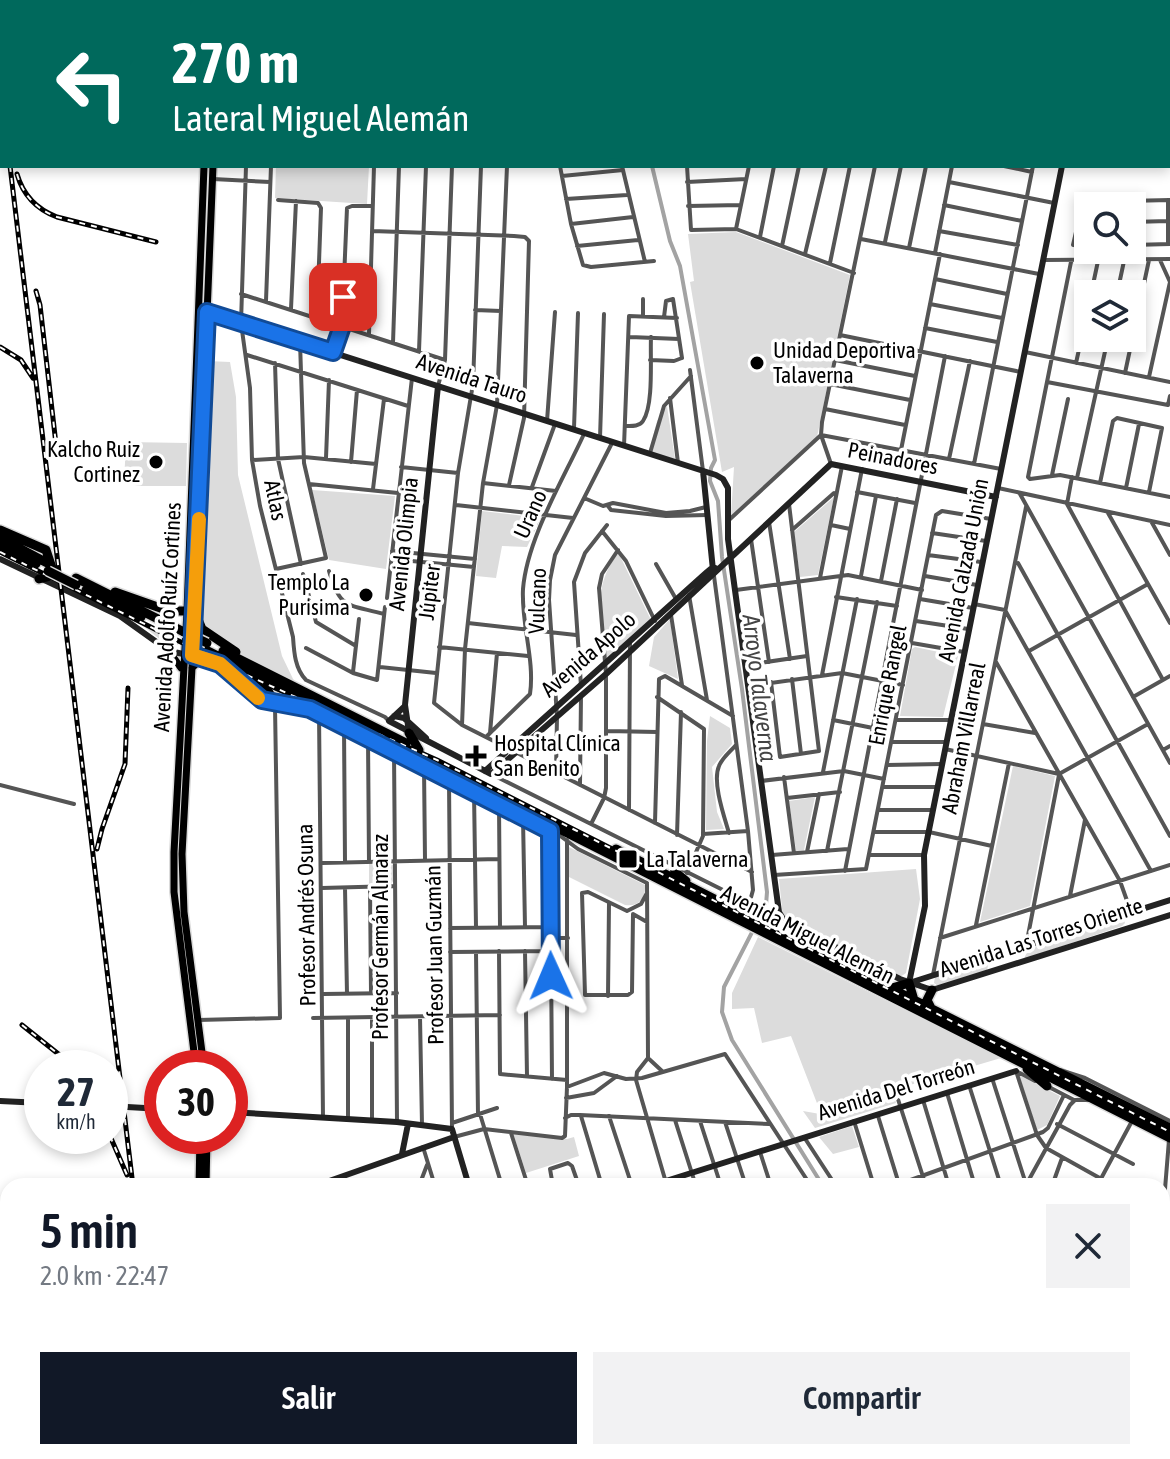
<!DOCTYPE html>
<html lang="es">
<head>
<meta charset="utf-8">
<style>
  :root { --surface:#fff; --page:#f2f2f3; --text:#1f2937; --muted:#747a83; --accent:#111827 }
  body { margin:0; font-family:"Asap Condensed",sans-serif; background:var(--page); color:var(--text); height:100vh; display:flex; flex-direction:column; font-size:30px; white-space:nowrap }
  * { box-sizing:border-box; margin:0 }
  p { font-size:26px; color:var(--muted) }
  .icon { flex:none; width:44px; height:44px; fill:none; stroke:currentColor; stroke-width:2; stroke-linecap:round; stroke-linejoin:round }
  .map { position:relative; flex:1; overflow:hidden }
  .details { position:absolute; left:0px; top:1178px; width:1170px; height:282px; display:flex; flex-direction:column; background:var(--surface); border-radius:24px 24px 0 0; box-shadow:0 4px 12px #0003 }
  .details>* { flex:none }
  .banner { position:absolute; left:0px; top:0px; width:1170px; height:168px; box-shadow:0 4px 12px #0003; background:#00695c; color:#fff; overflow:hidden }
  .fabs { position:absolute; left:1074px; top:192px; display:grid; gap:16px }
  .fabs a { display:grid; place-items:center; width:72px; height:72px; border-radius:0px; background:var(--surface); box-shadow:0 4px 12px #0003; font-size:40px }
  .speed { position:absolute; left:24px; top:1050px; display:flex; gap:16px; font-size:40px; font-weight:700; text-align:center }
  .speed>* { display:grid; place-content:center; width:104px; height:104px; border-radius:50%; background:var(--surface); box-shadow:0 4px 12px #0003; line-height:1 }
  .speed small { font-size:20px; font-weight:400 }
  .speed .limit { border:12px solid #d22; background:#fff; color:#111 }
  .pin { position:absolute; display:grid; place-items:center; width:68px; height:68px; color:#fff; margin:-34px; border-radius:16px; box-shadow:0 4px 12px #0006 }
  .me { position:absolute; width:88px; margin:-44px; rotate:359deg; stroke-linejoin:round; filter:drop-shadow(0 0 6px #0008) }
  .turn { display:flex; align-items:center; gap:28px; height:168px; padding:0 40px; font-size:36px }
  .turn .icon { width:104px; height:104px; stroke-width:2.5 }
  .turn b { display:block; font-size:56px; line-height:68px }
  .round { display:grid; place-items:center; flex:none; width:84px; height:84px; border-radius:0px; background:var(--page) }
  .summary { display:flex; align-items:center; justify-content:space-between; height:136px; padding:0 40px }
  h1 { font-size:48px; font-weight:600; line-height:60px; color:var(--accent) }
  .action { display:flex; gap:16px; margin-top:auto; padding:16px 40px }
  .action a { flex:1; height:92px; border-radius:0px; background:var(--accent); color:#fff; font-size:32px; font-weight:600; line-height:92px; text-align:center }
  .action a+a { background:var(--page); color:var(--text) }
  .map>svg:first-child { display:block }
  .green { fill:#dcdcdc }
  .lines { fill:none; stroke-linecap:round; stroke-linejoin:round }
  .canal { stroke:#a3a3a3; stroke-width:4 }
  .primary-casing { stroke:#dbdbdb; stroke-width:10 }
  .highway-casing { stroke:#dbdbdb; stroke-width:12 }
  .street { stroke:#555; stroke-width:4 }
  .secondary { stroke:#222; stroke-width:6 }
  .primary { stroke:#000; stroke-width:7 }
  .highway { stroke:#000; stroke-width:9 }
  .rail-casing { stroke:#000; stroke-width:5 }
  .rail { stroke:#fff; stroke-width:2; stroke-dasharray:6; stroke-linecap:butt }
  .highway-bridge-casing { stroke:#dbdbdb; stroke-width:12; stroke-linecap:butt }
  .highway-bridge { stroke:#000; stroke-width:9 }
  .route-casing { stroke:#114b97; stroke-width:20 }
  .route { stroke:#1a73e8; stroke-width:14 }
  .slow { stroke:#f59e0b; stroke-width:14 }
  .poi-dot { fill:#000; stroke:#fff; stroke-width:3 }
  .labels { text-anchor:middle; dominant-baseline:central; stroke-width:7; stroke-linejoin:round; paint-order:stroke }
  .poi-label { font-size:22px; fill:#000; stroke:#fff; text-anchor:start }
  .street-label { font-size:22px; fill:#000; stroke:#fff }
  .water-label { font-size:24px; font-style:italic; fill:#444; stroke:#fff }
</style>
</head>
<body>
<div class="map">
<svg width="1170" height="1459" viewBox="0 0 1170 1459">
  <rect width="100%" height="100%" fill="#fff"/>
  <path class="green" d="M276,166H369L367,204L275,198Z
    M736,232L850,275L817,437L731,516L734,467L722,472L690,282L694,281L688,234Z
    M207,361L230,362L236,397L238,475L282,656L295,683C272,671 208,639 198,617Z
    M667,406L675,459L649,452L657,421Z
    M126,442L187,443L186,486H139L124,483Z
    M312,490L395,496L386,569L329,560Z
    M834,497L818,575L800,577L794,532Z
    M482,511L541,518L527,547L502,546L496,578L476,576Z
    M617,554L620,556L651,620L606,660C602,619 591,590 617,554Z
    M72,586L183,641L174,647L166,644L134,619L71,589Z
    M670,619L678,679L649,666L654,637Z
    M915,647L958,656L943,717L900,716L912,649Z
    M710,716L730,728L732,744L712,767L717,812L724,829L706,830L707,741Z
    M1013,766L1055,776L1030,906L980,922Z
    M815,797L804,850L796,851L789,801Z
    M569,847L645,885C646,898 639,907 625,905L569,877Z
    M369,864L393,865V881L391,884H369Z
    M916,869L920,899L906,973L900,977L783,918L779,879Z
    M1123,918L1125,923L1122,926L1024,959L1029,947Z
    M758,937L1001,1058L893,1090L896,1103L815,1128L803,1111L820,1114L862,1099L820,1111L791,1036L762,1043L754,1008L732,1009V993Z
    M983,961L988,965L987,971L938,986L934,983L935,976Z
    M1019,1075L1060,1096L1047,1125L1037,1130Z
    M852,1126L859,1147L833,1154L819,1137Z
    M513,1133L567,1139L574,1137L579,1156L526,1173Z"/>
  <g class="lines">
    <path class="canal" d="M611,0L612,2
      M652,166L670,241L680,266L715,460L711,468L710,481L718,501L722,557L742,689L767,892L766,905L724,987L722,1012L732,1040L823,1186
      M950,1452L951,1459"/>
    <defs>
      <path id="primary" d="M209,2V0
        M218,2V0
        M169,651L181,668
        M192,668L203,657
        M196,1068L174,892V852L187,611L204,166
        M204,1068L184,912L182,854L195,612L213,166
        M199,1186L200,1136
        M206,1186L207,1136
        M240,1452L242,1459
        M250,1452L253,1459"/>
      <path id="highway" d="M0,530L46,550L52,568L47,577L39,579
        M0,538L51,565
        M0,545L36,564
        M76,578L184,632
        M86,590L141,617
        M115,592L169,611H187
        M195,612L202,629L236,652
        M204,649L1170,1138
        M223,651L406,743
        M254,677L267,689L275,703L279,699L304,702
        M409,733L419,750
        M616,849L738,911
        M674,866L675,872L686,881
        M808,947L1170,1128
        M892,988L909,983L914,1000
        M932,990L927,1000L932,1010
        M1027,1069L1047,1086"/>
    </defs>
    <use href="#primary" class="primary-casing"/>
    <use href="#highway" class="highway-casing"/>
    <path class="street" d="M739,0V2
      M785,0V2
      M808,0V2
      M831,0L832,2
      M225,2V0
      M872,2L873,0
      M986,2L987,0
      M1002,2V0
      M1025,2V0
      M1048,2V0
      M1104,2V0
      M1126,2V0
      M1149,2V0
      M246,166L241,323L250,388L252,460L260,506L293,637C294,652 295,669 306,680L385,717L389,721
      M481,166L473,384L458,473L434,703L462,725L752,872
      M560,166L571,224L583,265L591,267L654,261
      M622,166L645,262
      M687,166L691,230L736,229L854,273
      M1004,166L1032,172
      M562,176L623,170
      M213,179L270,182
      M687,182L746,179
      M949,182L1054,203
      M566,199L627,195
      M278,200L318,203L321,208L317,317
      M944,205L1022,221
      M688,206L741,205
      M1132,222L1168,221
      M1077,223H1088
      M571,224L633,217
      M736,229L749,166
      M372,231L514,236L525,237L529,241L524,418L509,485
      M939,231L1018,245
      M760,237L774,166
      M861,239L1039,274
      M885,242L901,166
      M1168,244V200
      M1132,245L1170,244
      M577,246L638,240
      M782,246L799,166
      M1088,246L1073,245L1083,202L1170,200
      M909,248L926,166
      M935,253L952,166
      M805,254L826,166
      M1044,260L1170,259
      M1160,260L1170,282
      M1071,262L1028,477L1030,479L1060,475L1170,497
      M830,263L850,166
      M935,279L1007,294
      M241,294L445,360
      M1091,294L1098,261
      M1117,294L1124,261
      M643,299V316
      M266,301L271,166
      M930,304L1002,318
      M291,309L296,201
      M475,310L501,311
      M664,317L666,301L673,299L682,358
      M925,328L997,342
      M369,334L374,166
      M840,335L1021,372
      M630,337L679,339
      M393,343L399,166
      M419,351L426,166
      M333,352L342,326L347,208L352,206H372
      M1025,352L1170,382
      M247,355L408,406
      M650,360L674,361L682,358
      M835,360L915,376
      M275,363L278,459L301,564
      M1076,363L1088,309
      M690,370L703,471
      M1125,373L1149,260
      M1149,377L1170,282
      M1047,382L1168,405L1170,396
      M830,384L910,400
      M438,386L445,360L452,166
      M670,398L678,463
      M825,409L905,425
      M547,421L555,312
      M625,426C631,426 639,427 643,421C654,405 650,357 651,337
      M574,428L578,313
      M600,438L604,314
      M624,446L629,316L677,318
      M901,450L940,254
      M650,453L664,406L691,376
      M326,458L329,380
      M949,459L970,361
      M252,460L304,457L376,464
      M351,462L357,390
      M831,464L821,435L822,422L875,166
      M974,464L1033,166
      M401,467L458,473
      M1052,475L1068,399
      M1072,477L1067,504L1163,680
      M1077,478L1108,338
      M483,483L556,491
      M1100,483L1113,421L1117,418L1162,428L1149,492
      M309,484L398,493
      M532,487L555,424
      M998,488L1170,525
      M1126,488L1139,424
      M373,489L384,399
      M857,492L915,503
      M1020,494L1170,763
      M584,498L603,506L613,503L666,513L690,511L706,507
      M456,505L573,518
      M608,506L611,510L666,516L707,515
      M1108,513L1170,623
      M729,520L821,435L1001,469
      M1151,521L1170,555
      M769,522L790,659
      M831,525L850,529
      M792,530L834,493
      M602,531L626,561L655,621
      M932,533L986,541
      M751,539L769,662
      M392,551L475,559
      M928,555L981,562
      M391,559L474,567
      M1018,563L1170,836
      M656,564L676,599
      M276,569L326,558L304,463L300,342
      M329,571C340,610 348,604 384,614
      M303,574L316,622L356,646
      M861,576L876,496
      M925,576L977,585
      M820,578L842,466
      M881,581L897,499
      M736,590L848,575L922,590
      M689,595L707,700
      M836,597L897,606
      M387,598L412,378
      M920,599L973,608
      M974,604L1005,610L1151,871
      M671,615L682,685
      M916,621L968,629
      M468,623L576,635
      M912,643L964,652
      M439,647L528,656
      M306,648L353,673L377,680L385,607
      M1029,651L1148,584
      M996,662L1120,881L1131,912
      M746,665L807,656
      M380,667L436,673
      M353,672L359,619
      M822,675L862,469
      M792,679L801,754
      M771,682L780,757L819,751L789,504
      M581,686L574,582L585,553L607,525
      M749,686L842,673L903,685
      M657,697L704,729L703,836L687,873
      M1133,697L1170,676
      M301,706L559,835L578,849L647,883
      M319,713L323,1117
      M833,720L873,728
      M896,720H950
      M983,724L1035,733
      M462,725L465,649L483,483L497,405L507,166
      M344,726L345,862
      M607,731L657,732
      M490,733L497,653
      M487,736L530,694C535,660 521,624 523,589C527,539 563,480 584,434
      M368,738L369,862
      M892,742H945
      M945,749L1059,774
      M1163,750L1170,746
      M394,751L397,1121
      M887,765L941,764
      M424,767L425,860
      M823,772L857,599
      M556,773L557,716L549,600L550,580L555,555L612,443
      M491,774L745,901H750L753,890L748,831L714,576
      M1059,774L1148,724
      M784,777L794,853
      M449,781L452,1129
      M761,781L844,771L884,779
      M0,785L74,804
      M580,785L581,695
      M883,787H936
      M474,792L476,927
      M787,798L840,792
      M499,805L500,927
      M629,810L630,643
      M878,810H932
      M523,818L525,927
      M655,823L659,679L665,676L733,716
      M591,824L604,798L606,788V674L599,588L602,574L618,550
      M550,831L552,1079
      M874,832H929L992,846
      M729,833C724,816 712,782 719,766C722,758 731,751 736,745
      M703,834L748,831
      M677,835L681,712
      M827,851L877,602
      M807,852L819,794
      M772,855L848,849
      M869,855H923
      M322,863L499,859
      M845,871L945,356
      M774,875L866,869L936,515L942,511L991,519
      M647,884L648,1058L637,1072L636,1080L667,1186
      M370,887L371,993
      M322,888L395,886
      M345,888L347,994
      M647,893L641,904L627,911L588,892L582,893L585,995H628L632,992L633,914L647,922
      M1070,896L1085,820
      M976,925L1009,763
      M450,928L551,927
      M551,938H568
      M940,938L1170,865
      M1026,946L1059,775
      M499,951L500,1074L567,1080
      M525,951L527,1076
      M450,952L551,951
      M476,952L478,1115
      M933,975L1026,507
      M323,994L397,993
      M608,996L609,903
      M420,1017L422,1125
      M313,1018L500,1015
      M198,1020L280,1018L275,706
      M648,1058L662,1071
      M1060,1070L1085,1078L1170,1121
      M1016,1071L1037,1135L1046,1148L1114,1186
      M1016,1071L1035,1081
      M992,1078L1026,1184
      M969,1085L1001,1186
      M1047,1086L1074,1100
      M567,1087L604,1073L626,1079L642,1078L725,1054L811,1186
      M895,1090L926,1186
      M947,1093L975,1186
      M566,1098L594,1093L617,1076
      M923,1100L949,1186
      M480,1114L502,1186
      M581,1116L602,1186
      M609,1116L632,1186
      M878,1116L899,1184
      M565,1118L571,1115H580L769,1124
      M348,1119V1018
      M372,1120V1018
      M675,1120L696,1186
      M700,1121L721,1186
      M854,1121L874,1186
      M725,1122L746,1186
      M452,1123L497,1108
      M1057,1124L1133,1164
      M511,1133L528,1186
      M454,1137L484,1129L562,1138L565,1136L567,1087V840
      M804,1137L836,1186
      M423,1147L435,1186
      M760,1152L771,1186
      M419,1186L427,1165
      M553,1186L550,1169L568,1163L572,1166L579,1186
      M894,1186L1043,1132L1048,1128L1064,1095
      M1022,1186L1026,1185L1070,1105L1075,1100H1090
      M1052,1186L1062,1158
      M1097,1186L1132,1121
      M1162,1226L1169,1140
      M1,1289L5,1291L8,1299
      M1162,1313L1170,1314
      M0,1326L8,1325
      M1162,1361L1167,1313
      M1162,1378H1170
      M1162,1403H1170
      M0,1430L8,1431
      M71,1452V1459
      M153,1452L154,1459
      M314,1452L317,1459
      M337,1452L339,1459
      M360,1452L362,1459
      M384,1452L386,1459
      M407,1452L409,1459
      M431,1452L433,1459
      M456,1452L458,1459
      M479,1452L481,1459
      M503,1452L505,1459
      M526,1452L528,1459
      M586,1452L588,1459
      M613,1452L615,1459
      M637,1452L639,1459
      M663,1452L665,1459
      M686,1452L688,1459
      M752,1452L754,1459
      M775,1452L777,1459
      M836,1452L837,1459
      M862,1452L864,1459
      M886,1452L887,1459
      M910,1452L912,1459
      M935,1452L937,1459
      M957,1452L959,1459
      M983,1452L984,1459
      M1007,1452L1008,1459
      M1033,1452L1034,1459
      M1046,1452L1058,1459
      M1134,1452V1459
      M11,1458L29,1459
      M83,1459V1452
      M109,1459L110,1452
      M709,1459L711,1452
      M725,1459L746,1452
      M799,1459L820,1452
      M1086,1459L1087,1452
      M1110,1459L1111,1452
      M1158,1459L1159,1452"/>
    <path class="secondary" d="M924,2L925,0
      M934,2L935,0
      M1079,2V0
      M1168,99H1170
      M203,311L716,475L723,479L728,488V539L779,912L785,922L900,979L932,990L1170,915
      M703,471L713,570
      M0,559L120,616L169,651L188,655
      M199,656C231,664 244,699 275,703
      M405,706L389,721L491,774L606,674L831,464L996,497
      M394,716L404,718L426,738
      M409,732L405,705L438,386
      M485,771L707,572L713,567L717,569
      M909,983L925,906L924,855L1062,166
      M909,983L1170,900
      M0,1101L42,1103
      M110,1106L162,1109
      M230,1112L397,1122L452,1129L469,1186
      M402,1154L408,1124
      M315,1186L454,1137
      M650,1186L1016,1071
      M0,1263L8,1260
      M0,1288L8,1285
      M553,1452L555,1459"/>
    <use href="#primary" class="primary"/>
    <use href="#highway" class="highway"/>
    <defs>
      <path id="rail" d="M0,85L2,101
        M10,166L133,1186
        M17,174C23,195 36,209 57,217L156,242
        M36,291L40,305L57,453
        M0,347L21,360L33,378
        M0,552L253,678L437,760L1170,1132
        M97,849L102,829L125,764L128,688
        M22,1025L76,1068
        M110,1136L127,1175
        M170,1452L172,1459"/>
    </defs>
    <use href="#rail" class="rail-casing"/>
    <use href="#rail" class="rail"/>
    <defs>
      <path id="highway-bridge" d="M48,571L76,585
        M184,632L207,643"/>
    </defs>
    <use href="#highway-bridge" class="highway-bridge-casing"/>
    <use href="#highway-bridge" class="highway-bridge"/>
  </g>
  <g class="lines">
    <defs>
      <path id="route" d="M343,297L342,326L333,352L207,312L192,655L220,664L262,700L310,709L550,831L551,976"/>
    </defs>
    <use href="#route" class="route-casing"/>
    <use href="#route" class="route"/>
    <path class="slow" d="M199,519L192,655L220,664L258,698"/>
  </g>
  <g class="poi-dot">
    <circle cx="757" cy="363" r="8"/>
    <circle cx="156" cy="462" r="8"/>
    <circle cx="366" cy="595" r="8"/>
    <path d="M472 744h8v8h8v8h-8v8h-8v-8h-8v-8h8z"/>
    <rect x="618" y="849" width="20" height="20" rx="4"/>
  </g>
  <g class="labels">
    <g class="poi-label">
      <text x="773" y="350">Unidad Deportiva<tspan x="773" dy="25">Talaverna</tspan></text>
      <text x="140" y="449" text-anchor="end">Kalcho Ruiz<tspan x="140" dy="25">Cortinez</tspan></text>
      <text x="350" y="582" text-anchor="end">Templo La<tspan x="350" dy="25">Purisima</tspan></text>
      <text x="494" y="743">Hospital Clínica<tspan x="494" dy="25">San Benito</tspan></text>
      <text x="646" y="859">La Talaverna</text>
    </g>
    <g class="street-label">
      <text transform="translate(472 378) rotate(18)">Avenida Tauro</text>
      <text transform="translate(893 458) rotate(11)">Peinadores</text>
      <text transform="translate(276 500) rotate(78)">Atlas</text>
      <text transform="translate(530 514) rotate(-66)">Urano</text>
      <text transform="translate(403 544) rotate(-84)">Avenida Olimpia</text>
      <text transform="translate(963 570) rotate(-79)">Avenida Calzada Unión</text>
      <text transform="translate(429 592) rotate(-83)">Júpiter</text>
      <text transform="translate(537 601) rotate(-88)">Vulcano</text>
      <text transform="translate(167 617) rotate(-87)">Avenida Adolfo Ruíz Cortines</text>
      <text transform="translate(588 654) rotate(-41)">Avenida Apolo</text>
      <text transform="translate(887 685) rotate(-79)">Enrique Rangel</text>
      <text transform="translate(963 738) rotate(-79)">Abraham Villarreal</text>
      <text transform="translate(306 915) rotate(-91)">Profesor Andrés Osuna</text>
      <text transform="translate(808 934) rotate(27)">Avenida Miguel Alemán</text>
      <text transform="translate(380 937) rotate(-90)">Profesor Germán Almaraz</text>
      <text transform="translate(1041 937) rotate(-18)">Avenida Las Torres Oriente</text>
      <text transform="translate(434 955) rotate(-91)">Profesor Juan Guzmán</text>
      <text transform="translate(896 1089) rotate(-17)">Avenida Del Torreón</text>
    </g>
    <g class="water-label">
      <text transform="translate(760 688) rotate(83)">Arroyo Talaverna</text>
    </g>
  </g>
</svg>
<div class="fabs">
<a><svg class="icon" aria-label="search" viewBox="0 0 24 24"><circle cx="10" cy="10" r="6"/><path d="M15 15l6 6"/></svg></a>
<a><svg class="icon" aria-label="layers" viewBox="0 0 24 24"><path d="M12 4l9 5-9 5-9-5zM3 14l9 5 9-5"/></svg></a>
</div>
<div class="speed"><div>27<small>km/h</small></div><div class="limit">30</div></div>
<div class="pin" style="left:343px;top:297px;background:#d93025"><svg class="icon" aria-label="arrive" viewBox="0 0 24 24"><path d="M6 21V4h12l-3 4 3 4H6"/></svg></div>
<svg class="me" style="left:551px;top:976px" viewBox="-20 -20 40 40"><path d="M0-17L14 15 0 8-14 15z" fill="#1a73e8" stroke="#fff" stroke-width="4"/></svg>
<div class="banner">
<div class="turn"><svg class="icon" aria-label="left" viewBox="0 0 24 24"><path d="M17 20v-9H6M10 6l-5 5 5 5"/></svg><div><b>270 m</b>Lateral Miguel Alemán</div></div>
</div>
<section class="details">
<div class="summary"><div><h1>5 min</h1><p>2.0 km · 22:47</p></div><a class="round"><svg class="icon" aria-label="close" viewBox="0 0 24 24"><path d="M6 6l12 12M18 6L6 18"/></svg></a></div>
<div class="action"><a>Salir</a><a>Compartir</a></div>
</section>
</div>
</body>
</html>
